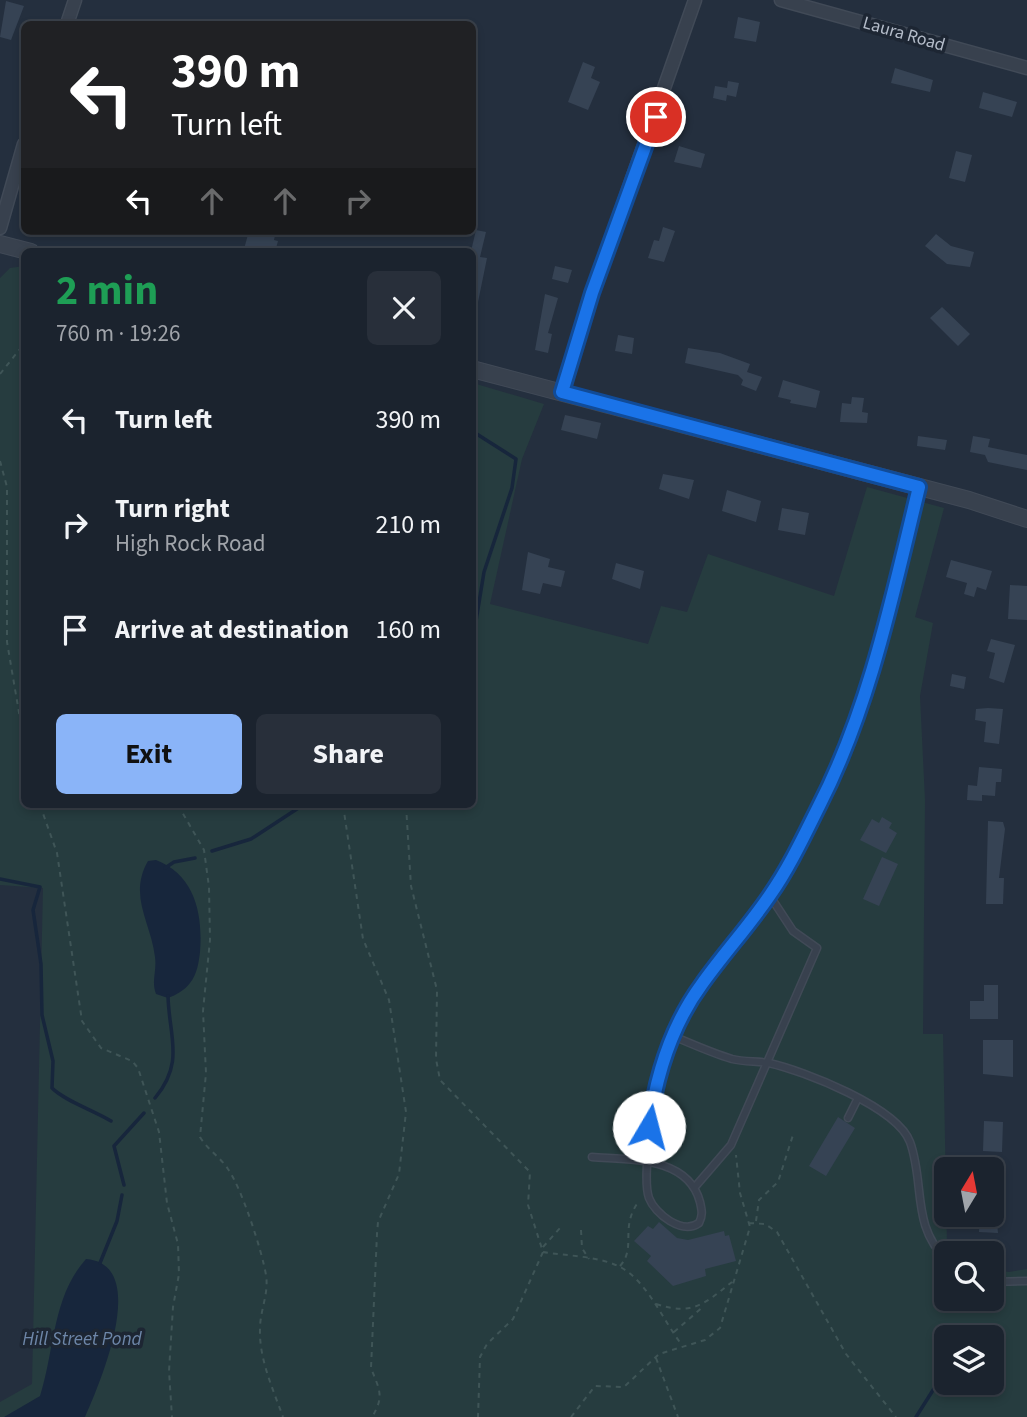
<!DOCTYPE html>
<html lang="en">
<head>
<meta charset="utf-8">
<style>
  :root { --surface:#1b232e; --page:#282f3a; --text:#f1f3f6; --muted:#a0a4aa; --line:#39404a; --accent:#8ab4f8 }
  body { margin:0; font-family:"Source Sans 3",sans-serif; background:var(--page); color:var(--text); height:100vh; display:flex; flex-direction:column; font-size:26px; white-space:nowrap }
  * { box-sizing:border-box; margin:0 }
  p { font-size:23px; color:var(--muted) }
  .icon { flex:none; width:38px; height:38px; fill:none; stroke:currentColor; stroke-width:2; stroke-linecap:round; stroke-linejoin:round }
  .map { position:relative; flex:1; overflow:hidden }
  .side { position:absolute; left:21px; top:248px; width:455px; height:560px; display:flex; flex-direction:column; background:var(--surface); border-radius:10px; box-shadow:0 4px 10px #0003,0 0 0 2px var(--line) }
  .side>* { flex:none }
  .guide { position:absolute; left:21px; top:21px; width:455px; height:214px; border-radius:10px; box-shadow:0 4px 10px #0003,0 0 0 2px var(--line); background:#202124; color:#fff; overflow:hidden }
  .needle { width:46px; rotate:10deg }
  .fabs { position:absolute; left:934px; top:1157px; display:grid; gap:14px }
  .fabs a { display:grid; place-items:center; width:70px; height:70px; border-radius:10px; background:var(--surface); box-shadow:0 4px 10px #0003,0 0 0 2px var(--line); font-size:35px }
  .pin { position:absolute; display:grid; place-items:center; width:60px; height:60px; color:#fff; margin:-30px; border:4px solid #fff; border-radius:50%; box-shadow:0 2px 7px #0007 }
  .me { position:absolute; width:77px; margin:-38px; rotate:8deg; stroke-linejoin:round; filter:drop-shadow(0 0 5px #0008) }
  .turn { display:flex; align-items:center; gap:24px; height:147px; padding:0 35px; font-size:32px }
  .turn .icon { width:91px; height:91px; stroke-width:2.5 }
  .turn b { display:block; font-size:49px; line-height:60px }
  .lanes { display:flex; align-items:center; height:66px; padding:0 35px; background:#0003; justify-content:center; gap:35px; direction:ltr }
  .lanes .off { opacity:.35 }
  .round { display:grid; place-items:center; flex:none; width:74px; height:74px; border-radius:10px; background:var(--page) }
  .summary { display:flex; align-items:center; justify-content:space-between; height:119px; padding:0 35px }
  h1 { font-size:42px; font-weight:700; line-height:52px; color:#1e9e55 }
  .button { display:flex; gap:14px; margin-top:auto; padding:14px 35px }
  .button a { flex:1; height:80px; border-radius:10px; background:var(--accent); color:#111; font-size:28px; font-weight:700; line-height:80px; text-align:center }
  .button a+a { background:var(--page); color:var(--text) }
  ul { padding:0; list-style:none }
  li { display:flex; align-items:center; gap:21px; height:105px; padding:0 35px }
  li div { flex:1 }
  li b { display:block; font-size:26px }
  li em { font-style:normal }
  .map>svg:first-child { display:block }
  .green { fill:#263c3f; fill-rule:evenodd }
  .water { fill:#17263c }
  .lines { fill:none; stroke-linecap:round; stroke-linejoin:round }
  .stream { stroke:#17263c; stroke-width:3.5 }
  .building { fill:#364354 }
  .service-casing { stroke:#414a57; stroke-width:9 }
  .minor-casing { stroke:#414a57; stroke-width:15 }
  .tertiary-casing { stroke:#414a57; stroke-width:18 }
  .path { stroke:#3f5557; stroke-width:2; stroke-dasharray:5 5; stroke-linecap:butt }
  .service { stroke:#38414e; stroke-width:6 }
  .minor { stroke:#38414e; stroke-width:12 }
  .tertiary { stroke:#38414e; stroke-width:16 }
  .route-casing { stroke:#114b97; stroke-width:18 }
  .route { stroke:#1a73e8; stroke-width:12 }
  .labels { text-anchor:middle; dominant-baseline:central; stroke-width:7; stroke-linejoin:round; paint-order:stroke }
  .street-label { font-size:18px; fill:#b4bcc9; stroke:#1d2633 }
  .water-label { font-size:19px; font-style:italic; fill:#6d86a8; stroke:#1d2633 }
</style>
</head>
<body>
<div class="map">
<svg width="1027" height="1417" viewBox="0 0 1027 1417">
  <rect width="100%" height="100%" fill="#242f3e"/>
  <path class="green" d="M24,266V805H472L473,383L544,404L522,459L490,604L648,644L661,606L687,612L708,554L834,596L867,487L944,508L915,617L933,623L920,696L925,800L923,1034H943L947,1245L957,1253H947V1298H992V1269L1009,1272L1027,1269V1417H0V1402L32,1384L43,888L0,885V278L10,268ZM947,1337H992V1382H947Z"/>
  <path class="water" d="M156,860C195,875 203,914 200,952C199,961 197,975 190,983C185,990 176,995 168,998L156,994C151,981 157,971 155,957C151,922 128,896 148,861Z
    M86,1259C151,1264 100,1383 85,1417H4L40,1396C55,1349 52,1297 86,1259Z"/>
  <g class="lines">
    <path class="stream" d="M472,431L516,459L512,488L484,572L476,621V700L472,703
      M212,851L251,839L303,805
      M165,868L174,862L195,858
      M0,879L40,887L33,910L41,964L42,1015L53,1061L52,1088C65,1101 93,1110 111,1121
      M155,1098C185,1062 169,1037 168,996
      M124,1185L114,1146L144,1113
      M100,1263L117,1221L122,1195
      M916,1417L947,1368"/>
  </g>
  <path class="building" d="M6,1L24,6L11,40L0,37Z
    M738,17L760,22L756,42L734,38Z
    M583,62L595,67L591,78L600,82L588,110L568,102Z
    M895,68L933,80L930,92L891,83Z
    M728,81L739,83L736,97L727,95L726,101L713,98L715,86L727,88Z
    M983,92L1017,102L1012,117L979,108Z
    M679,146L705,154L701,168L674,162Z
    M956,151L972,155L965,182L949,178Z
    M663,227L675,231L664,262L648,258L654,240L659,241Z
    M476,230L486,232L480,257L487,258L477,307L472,306V247Z
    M249,231L275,235L274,240L278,241L275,252L244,249Z
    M936,234L951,246L974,252L970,267L947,264L925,246Z
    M555,266L572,270L568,283L552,279Z
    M545,294L558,298L548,333L552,334L548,353L535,350Z
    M942,307L970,334L958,346L930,318Z
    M618,335L634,338L632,354L615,351Z
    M688,348L720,353L750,364L747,372L762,377L756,391L741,385L743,380L738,375L685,363Z
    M783,380L820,391L816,408L790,403L791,400L778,397Z
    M852,397L864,398L862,412L868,413L867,423L840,422L842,403L851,404Z
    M565,415L601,423L597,439L561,430Z
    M918,436L947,440L945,450L917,446Z
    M973,436L990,439L988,447L1027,455V470L988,462L985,455L970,452Z
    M663,474L694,480L689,499L659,489Z
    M727,490L761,501L756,522L722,511Z
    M782,508L809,513L805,535L778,530Z
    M528,552L550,559L548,567L565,571L561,587L543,583L540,594L522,590Z
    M951,560L992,571L986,590L977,587L974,597L964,594L967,583L946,577Z
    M616,563L644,571L640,589L612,579Z
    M1010,585L1027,586V620L1008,619Z
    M991,639L1015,645L1004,683L989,678L995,653L987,651Z
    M952,674L966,677L964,689L950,686Z
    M988,708L1003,709L999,744L984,742L986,722L975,720L976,709Z
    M979,767L1002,769L1001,782H996L995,796L982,795V801L967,800L968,785L977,786Z
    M882,817L892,823L889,828L897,833L886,853L860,840L872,819L879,823Z
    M988,821L1003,822L1005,829L999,878H1004L1003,904H986Z
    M882,857L898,864L879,906L863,899Z
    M984,985H998V1019H970V1001H984Z
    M983,1040H1013V1077L983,1074Z
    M838,1117L855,1128L826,1176L809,1166Z
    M984,1121L1003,1122L1002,1152L983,1151Z
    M980,1214H996L998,1233L979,1232Z
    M659,1222L677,1238L688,1240L724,1231L725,1236L729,1235L736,1261L705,1269L706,1276L673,1286L647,1261L651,1256L634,1241L648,1226L653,1229Z"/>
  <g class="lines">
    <defs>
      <path id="service" d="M673,1036C692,1044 712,1053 732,1059C744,1062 757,1061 769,1063C804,1071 897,1107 910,1142C925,1183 911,1227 947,1260
        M848,1118L858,1098
        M592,1157C629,1160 688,1156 700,1202C702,1211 703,1215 699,1223C682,1235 655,1214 649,1198C645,1187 647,1172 647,1161C648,1098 665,1039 700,986C721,954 750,926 771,894C790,865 806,833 822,801C869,703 893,594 919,489
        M694,1188L731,1145L817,948L793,931L770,896
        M992,1282L1027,1281"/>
      <path id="minor" d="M781,0L1027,68
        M67,24L75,0
        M0,228L24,144
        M562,392L592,293L695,0"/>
      <path id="tertiary" d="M0,244L31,252
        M472,369L969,500L1027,519"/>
    </defs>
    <use href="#service" class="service-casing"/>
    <use href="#minor" class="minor-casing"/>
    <use href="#tertiary" class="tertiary-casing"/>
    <path class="path" d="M0,374L24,344
      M0,461L7,487V642L24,742
      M40,805L57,853L82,1021L101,1048L132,1061L138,1068L159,1132L167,1203L178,1244L179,1274L173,1307L169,1371L172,1417
      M178,805L204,850L209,887L210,940L203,1011L206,1073L200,1137C207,1149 220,1157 228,1169C242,1189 262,1251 266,1275C269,1294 260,1310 260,1329C259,1359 273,1389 283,1417
      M343,805L363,939L389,1000L406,1112L399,1174L378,1222L377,1234L371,1368C379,1389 385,1396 372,1417
      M406,805L411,886L437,990L436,1059L440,1080L530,1172L528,1205L543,1252L513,1319L487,1344L480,1357L478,1417
      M756,1221L759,1200L778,1182L793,1135
      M749,1223L765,1224L777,1232L846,1354L896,1417
      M581,1230L582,1248L589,1259
      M543,1247L560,1228
      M543,1252C567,1256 601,1256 622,1268C649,1284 663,1321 682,1345
      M620,1266C637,1247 619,1228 639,1201
      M656,1304C693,1316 704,1304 732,1282
      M674,1332L704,1306
      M656,1358L678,1417
      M571,1417L595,1386L624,1387L659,1354L705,1340L720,1328L750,1227L740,1193L736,1155"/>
    <use href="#service" class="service"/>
    <use href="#minor" class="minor"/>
    <use href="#tertiary" class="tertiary"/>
  </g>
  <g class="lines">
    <defs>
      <path id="route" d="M649,1127C656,1075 671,1026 702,984C724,953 749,926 770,895C789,868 804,836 819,806C870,707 893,594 919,487L562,392L592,293L656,117"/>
    </defs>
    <use href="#route" class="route-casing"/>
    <use href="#route" class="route"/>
  </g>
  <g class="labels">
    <g class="street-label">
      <text transform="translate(904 34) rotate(16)">Laura Road</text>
    </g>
    <g class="water-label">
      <text x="82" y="1339">Hill Street Pond</text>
    </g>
  </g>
</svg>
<div class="fabs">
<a><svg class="needle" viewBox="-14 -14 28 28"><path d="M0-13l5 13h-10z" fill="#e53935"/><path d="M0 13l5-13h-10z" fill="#a0a4aa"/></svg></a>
<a><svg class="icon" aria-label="search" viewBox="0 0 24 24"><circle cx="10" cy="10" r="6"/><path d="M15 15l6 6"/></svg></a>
<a><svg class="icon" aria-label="layers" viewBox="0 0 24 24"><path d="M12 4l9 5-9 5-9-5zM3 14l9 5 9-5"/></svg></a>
</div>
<div class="pin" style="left:656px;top:117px;background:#d93025"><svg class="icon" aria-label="arrive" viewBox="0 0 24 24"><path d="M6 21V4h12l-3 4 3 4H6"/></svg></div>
<svg class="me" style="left:649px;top:1127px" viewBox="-20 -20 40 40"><circle r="19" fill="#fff"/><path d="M0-13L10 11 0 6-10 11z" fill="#1a73e8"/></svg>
<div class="guide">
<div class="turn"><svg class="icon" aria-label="left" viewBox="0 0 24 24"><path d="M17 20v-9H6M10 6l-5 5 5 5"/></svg><div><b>390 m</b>Turn left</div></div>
<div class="lanes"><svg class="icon" aria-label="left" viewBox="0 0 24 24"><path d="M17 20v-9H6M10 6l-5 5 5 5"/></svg><svg class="icon off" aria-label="ahead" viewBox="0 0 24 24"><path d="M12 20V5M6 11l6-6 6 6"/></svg><svg class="icon off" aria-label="ahead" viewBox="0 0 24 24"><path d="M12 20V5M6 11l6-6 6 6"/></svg><svg class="icon off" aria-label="right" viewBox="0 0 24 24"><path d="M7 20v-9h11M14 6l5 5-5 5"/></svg></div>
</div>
<section class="side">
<div class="summary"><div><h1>2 min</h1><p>760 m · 19:26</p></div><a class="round"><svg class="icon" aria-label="close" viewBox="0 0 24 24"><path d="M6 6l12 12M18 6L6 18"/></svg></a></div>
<ul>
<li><svg class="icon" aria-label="left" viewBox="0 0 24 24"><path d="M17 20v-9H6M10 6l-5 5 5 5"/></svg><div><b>Turn left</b></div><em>390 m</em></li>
<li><svg class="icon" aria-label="right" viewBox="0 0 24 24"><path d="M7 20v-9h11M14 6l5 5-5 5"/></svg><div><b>Turn right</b><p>High Rock Road</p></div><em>210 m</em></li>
<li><svg class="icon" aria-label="arrive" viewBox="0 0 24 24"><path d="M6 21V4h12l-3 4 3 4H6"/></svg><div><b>Arrive at destination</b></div><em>160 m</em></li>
</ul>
<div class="button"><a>Exit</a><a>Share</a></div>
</section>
</div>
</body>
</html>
